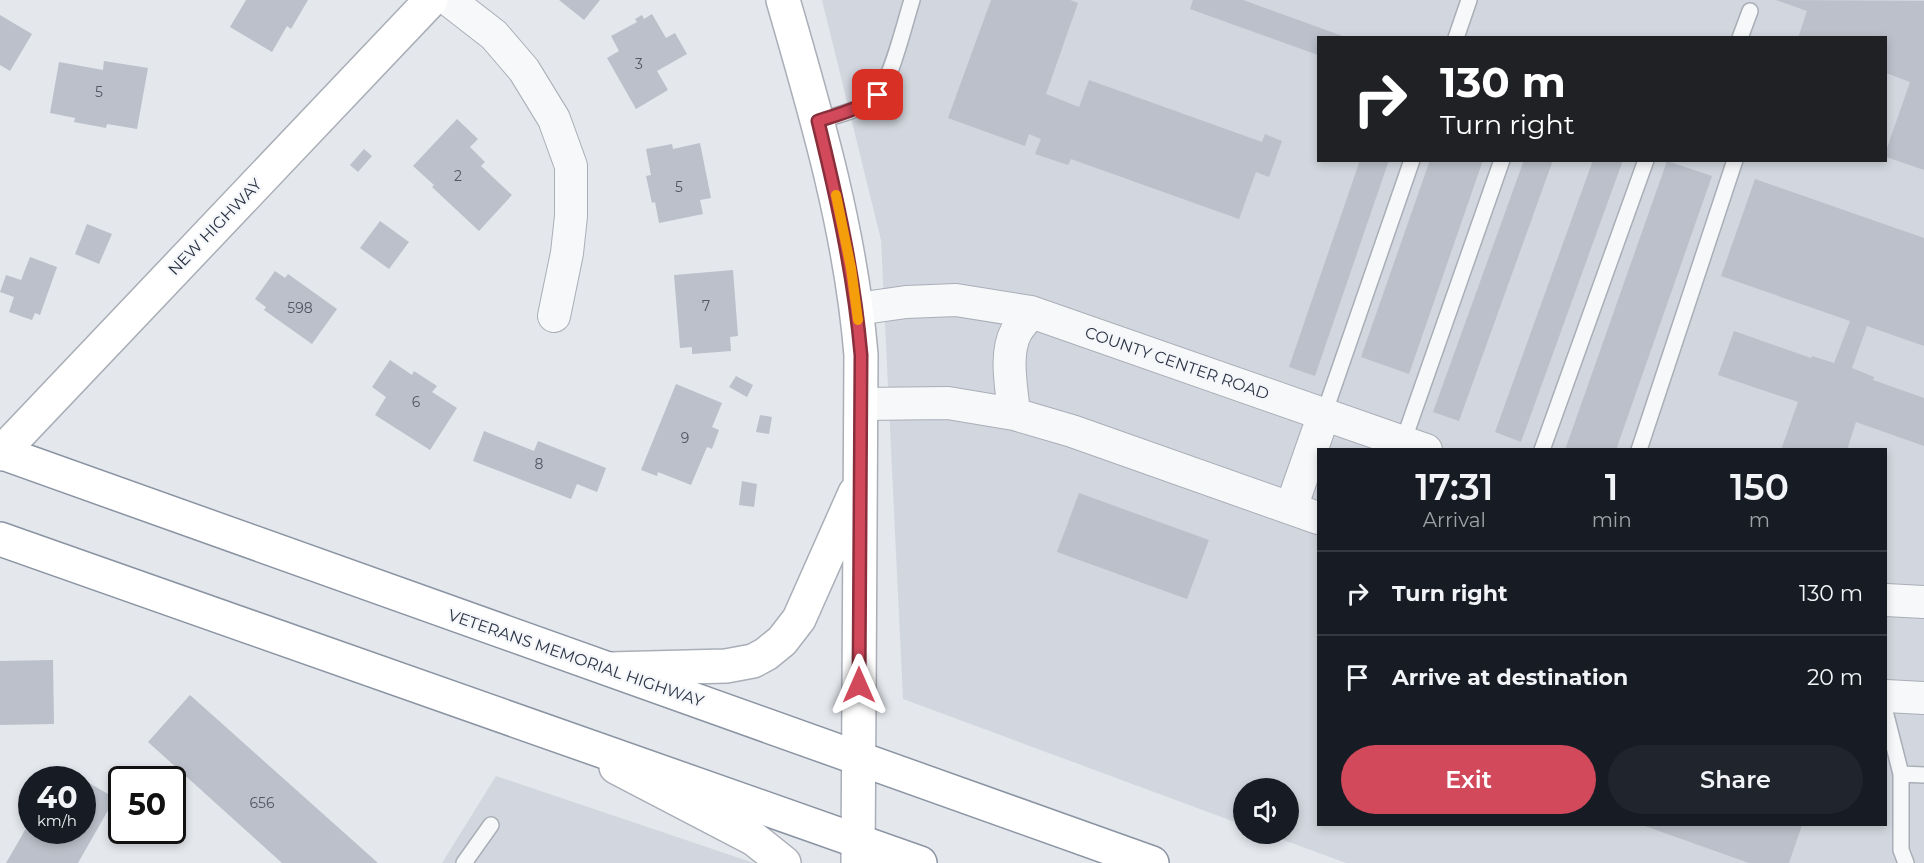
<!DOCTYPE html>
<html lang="en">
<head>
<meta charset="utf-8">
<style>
  :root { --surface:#171b24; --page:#20242c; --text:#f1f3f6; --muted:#9ea1a6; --line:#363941; --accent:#d1495b }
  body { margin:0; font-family:Montserrat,sans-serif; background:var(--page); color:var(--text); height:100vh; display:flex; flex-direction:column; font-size:22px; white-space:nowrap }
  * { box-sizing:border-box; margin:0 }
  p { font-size:20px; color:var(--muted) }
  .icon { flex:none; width:33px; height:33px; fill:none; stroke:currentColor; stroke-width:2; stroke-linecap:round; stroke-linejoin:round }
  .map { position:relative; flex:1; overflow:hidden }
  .panel { position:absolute; left:1317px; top:448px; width:570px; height:378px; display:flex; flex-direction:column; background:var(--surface); border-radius:0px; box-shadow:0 3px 9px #0003 }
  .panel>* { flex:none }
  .top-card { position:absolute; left:1317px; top:36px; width:570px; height:126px; border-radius:0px; box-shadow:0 3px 9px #0003; background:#202124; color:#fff; overflow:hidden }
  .buttons { position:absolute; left:1233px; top:778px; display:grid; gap:12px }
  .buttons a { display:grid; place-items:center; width:66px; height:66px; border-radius:50%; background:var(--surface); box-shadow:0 3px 9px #0003; font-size:30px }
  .speed { position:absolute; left:18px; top:766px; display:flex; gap:12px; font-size:30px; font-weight:700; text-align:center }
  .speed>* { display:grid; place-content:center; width:78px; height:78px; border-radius:50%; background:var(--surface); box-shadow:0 3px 9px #0003; line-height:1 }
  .speed small { font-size:15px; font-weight:400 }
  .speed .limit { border:3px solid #111; border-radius:9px; background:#fff; color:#111 }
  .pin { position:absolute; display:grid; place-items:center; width:51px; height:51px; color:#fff; margin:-26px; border-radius:12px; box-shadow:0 3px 9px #0006 }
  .me { position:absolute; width:66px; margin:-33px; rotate:0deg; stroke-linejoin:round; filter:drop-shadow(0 0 4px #0008) }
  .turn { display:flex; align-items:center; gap:21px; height:126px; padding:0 24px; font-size:27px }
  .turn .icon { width:78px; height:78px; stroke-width:2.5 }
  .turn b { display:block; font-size:42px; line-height:51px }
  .eta { display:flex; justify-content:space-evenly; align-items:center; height:102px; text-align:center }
  .eta b { font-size:36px; font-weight:600; line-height:42px }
  .action { display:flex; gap:12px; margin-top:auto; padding:12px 24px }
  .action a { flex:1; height:69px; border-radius:36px; background:var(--accent); color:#fff; font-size:24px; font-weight:600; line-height:69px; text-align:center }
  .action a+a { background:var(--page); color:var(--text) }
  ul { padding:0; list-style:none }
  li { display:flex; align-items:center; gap:18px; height:84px; padding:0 24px; border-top:2px solid var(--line) }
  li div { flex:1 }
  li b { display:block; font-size:22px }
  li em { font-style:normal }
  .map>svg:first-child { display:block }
  .built { fill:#d2d6de; fill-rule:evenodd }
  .building { fill:#bbc0ca }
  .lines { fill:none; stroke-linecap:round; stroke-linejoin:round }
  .lane-casing { stroke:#a9aeb7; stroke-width:18 }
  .street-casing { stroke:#a9aeb7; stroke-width:34 }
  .secondary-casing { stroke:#a9aeb7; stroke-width:36 }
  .highway-casing { stroke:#8b94a3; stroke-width:36 }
  .lane { stroke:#f7f8fa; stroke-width:15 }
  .street { stroke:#f7f8fa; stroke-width:32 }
  .secondary { stroke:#fff; stroke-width:33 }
  .highway { stroke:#fff; stroke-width:33 }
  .route-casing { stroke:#882f3b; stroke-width:15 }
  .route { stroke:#d1495b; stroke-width:10 }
  .slow { stroke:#f59e0b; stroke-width:10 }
  .labels { text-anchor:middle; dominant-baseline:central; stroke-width:4.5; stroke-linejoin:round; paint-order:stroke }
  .number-label { font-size:14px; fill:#4f5766 }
  .street-label { font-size:16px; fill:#2b3445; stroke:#f4f6f9 }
</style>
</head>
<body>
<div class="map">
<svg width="1924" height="863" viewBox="0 0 1924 863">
  <rect width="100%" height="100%" fill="#e4e7ec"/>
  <path class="built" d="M822,0H1924V863H1346L1267,834H1288V789H1244L1243,825L903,699L881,240ZM1318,38H1886V160H1318ZM1318,450H1886V825H1318Z
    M496,776L754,863H442Z"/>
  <path class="building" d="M246,0H308L291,29L287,26L272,52L230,27Z
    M559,0H600L584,20Z
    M991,0H1070L1078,3L1046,94L1079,107L1089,80L1262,142L1265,134L1282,141L1269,177L1256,172L1239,219L1071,159L1068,165L1035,154L1041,139L1029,134L1025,146L948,118Z
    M1193,0H1243L1348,38H1318V55L1190,9Z
    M1776,0L1924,1V170L1886,157V151L1910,82L1886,73V38H1798L1807,11Z
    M652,14L666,38L675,33L687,54L657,71L668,90L636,109L607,58L619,51L611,36L637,22L635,19L642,15L644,19Z
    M0,15L32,34L10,71L0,65Z
    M104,61L148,68L137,129L107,124L106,128L74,122L75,118L50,113L59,62L103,70Z
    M457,119L478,139L470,147L485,162L481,166L512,195L479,231L432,187L434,185L413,166Z
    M700,143L711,198L700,200L703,214L659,223L655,202L652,203L646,176L651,175L646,149L672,144L673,149Z
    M364,149L372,156L358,172L350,165Z
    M1360,160H1389L1315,376L1289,367Z
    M1430,160H1483L1409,374L1361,357Z
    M1524,160H1553L1459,421L1433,412Z
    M1593,160H1623L1521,442L1495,432Z
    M1667,161L1712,176L1616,450H1565Z
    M1755,179L1924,238V346L1867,326L1852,368L1874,377L1873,380L1924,398V446L1856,422L1847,450H1781L1798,402L1718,375L1734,331L1811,358L1812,356L1834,363L1850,321L1721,276Z
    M380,221L409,242L389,269L360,248Z
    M87,224L112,234L99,264L75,254Z
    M30,257L57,267L40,315L35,313L32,320L9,312L14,297L0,292L6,275L21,280Z
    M733,270L738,336L730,337L731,351L692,354V347L680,348L674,275Z
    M275,271L285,278L288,274L337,309L312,344L264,310L266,307L255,299Z
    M390,360L412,375L414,371L437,386L432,392L457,408L430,450L375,415L386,397L372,387Z
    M736,376L753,385L747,397L729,387Z
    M676,384L722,403L712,427L719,430L712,449L707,447L691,485L658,472L657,476L641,470Z
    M760,415L772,417L769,434L756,432Z
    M484,431L534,451L538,441L606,468L597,492L577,484L571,499L473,461Z
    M742,481L757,484L754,507L739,505Z
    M1079,493L1209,540L1187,599L1057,552Z
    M53,660L54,724L0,725V661Z
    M190,695L378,863H282L148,742Z
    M61,767L115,798L78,863H6L32,818V831H82V780H53Z
    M1642,825H1802L1789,863H1749Z"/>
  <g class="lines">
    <defs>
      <path id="lane" d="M1456,38L1469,0
        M1740,38L1750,11
        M818,121C837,115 863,110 877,95C891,81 905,22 912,0
        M1324,414L1412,160
        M1403,442L1502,160
        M1542,450L1646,160
        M1639,450L1735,160
        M1886,715L1901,774L1924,775
        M1901,774V850L1906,863
        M464,863L491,825"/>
      <path id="street" d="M449,0L494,35L524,70L554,119L571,166V216L567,253L554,316
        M857,309L906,302L956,300L1031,312L1426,450
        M861,404L948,403L1014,414L1072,431L1318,518
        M1014,414C1012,389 1004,355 1016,332C1020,325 1026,319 1031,312
        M1291,508L1324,414
        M1886,600L1924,602
        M1886,696L1924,698"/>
      <path id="secondary" d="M783,0C817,117 851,233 861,355L858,863
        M0,454L431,0
        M610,669L726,666L753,661L766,654L782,641L799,619L855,493
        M616,767L754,839L784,863"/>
      <path id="highway" d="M0,452L1152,863
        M0,539L920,863"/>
    </defs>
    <use href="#lane" class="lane-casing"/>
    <use href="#street" class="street-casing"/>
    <use href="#secondary" class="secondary-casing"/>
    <use href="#highway" class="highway-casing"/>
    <use href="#lane" class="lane"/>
    <use href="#street" class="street"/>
    <use href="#secondary" class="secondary"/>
    <use href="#highway" class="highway"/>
  </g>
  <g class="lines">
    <defs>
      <path id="route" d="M859,685L861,355C854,275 837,199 818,121C839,114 860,109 878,95"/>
    </defs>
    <use href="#route" class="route-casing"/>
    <use href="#route" class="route"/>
    <path class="slow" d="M836,195L851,268L858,320"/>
  </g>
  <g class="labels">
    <g class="number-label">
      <text x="639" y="64">3</text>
      <text x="99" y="92">5</text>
      <text x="458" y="176">2</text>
      <text x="679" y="187">5</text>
      <text x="706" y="306">7</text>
      <text x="300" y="308">598</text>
      <text x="416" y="402">6</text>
      <text x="685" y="438">9</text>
      <text x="539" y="464">8</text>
      <text x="262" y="803">656</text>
    </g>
    <g class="street-label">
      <text transform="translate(215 227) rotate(-46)">NEW HIGHWAY</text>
      <text transform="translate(1177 363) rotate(19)">COUNTY CENTER ROAD</text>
      <text transform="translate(576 658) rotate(19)">VETERANS MEMORIAL HIGHWAY</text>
    </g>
  </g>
</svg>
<div class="buttons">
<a><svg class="icon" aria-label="sound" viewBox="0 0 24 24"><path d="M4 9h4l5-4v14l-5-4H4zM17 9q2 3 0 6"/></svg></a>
</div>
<div class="speed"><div>40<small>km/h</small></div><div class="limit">50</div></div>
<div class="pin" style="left:878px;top:95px;background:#d93025"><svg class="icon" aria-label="arrive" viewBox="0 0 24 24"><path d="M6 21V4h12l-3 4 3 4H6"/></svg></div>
<svg class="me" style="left:859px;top:685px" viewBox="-20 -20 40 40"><path d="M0-17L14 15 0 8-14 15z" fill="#d1495b" stroke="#fff" stroke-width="4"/></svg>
<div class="top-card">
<div class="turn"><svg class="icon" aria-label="right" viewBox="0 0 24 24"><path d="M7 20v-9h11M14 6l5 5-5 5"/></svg><div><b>130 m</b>Turn right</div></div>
</div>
<section class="panel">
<div class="eta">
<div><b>17:31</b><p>Arrival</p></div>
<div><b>1</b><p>min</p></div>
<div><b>150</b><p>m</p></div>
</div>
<ul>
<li><svg class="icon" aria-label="right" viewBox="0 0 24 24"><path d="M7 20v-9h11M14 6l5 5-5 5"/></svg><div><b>Turn right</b></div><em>130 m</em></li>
<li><svg class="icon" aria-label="arrive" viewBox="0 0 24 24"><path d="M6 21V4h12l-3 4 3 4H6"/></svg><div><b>Arrive at destination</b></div><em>20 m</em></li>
</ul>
<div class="action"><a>Exit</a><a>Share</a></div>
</section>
</div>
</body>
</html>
